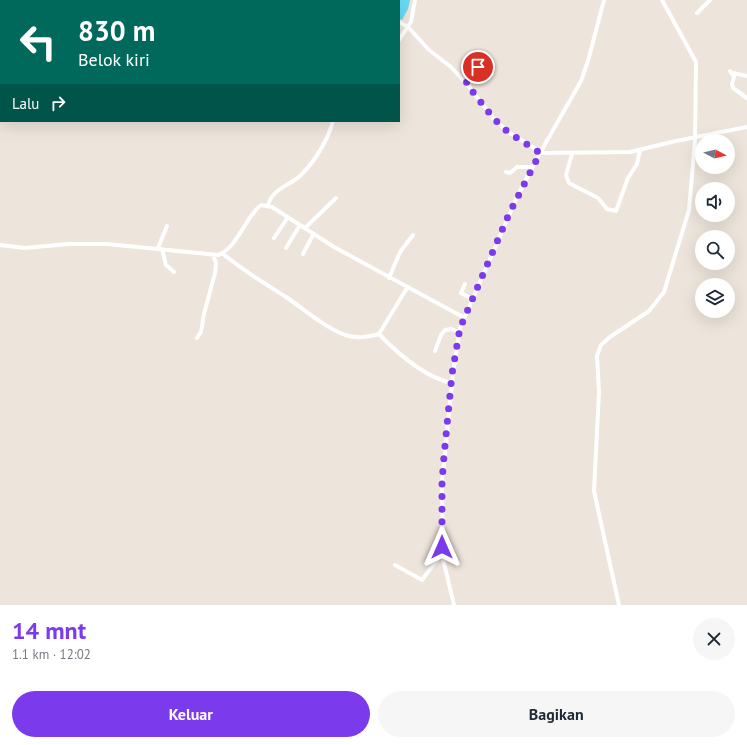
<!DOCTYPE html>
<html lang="id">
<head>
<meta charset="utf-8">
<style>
  :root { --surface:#fff; --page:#f6f6f7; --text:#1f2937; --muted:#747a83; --accent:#7c3aed }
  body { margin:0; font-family:"PT Sans",sans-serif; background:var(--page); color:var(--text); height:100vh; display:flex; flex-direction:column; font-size:15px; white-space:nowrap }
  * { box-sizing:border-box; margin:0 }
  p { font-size:13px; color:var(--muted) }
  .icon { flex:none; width:22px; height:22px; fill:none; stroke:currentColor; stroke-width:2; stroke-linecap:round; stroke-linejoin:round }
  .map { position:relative; height:605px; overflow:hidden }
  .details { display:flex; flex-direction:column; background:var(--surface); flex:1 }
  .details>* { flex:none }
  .banner { position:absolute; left:0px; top:0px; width:400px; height:122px; box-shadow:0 4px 16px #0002; background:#00695c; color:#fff; overflow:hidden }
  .needle { width:26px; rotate:97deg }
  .fabs { position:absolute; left:695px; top:134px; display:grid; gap:8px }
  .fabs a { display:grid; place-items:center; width:40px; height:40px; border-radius:50%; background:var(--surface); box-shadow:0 4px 16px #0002; font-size:20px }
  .pin { position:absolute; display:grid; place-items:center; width:34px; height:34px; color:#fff; margin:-17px; border:2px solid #fff; border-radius:50%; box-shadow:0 1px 4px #0007 }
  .me { position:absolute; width:44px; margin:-22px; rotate:0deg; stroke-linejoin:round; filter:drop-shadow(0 0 3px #0008) }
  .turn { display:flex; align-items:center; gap:14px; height:84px; padding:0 12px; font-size:18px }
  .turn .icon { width:52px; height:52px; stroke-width:2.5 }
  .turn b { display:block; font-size:28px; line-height:34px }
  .then { display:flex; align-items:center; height:38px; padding:0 12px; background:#0003; gap:8px; font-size:15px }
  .round { display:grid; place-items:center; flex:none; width:42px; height:42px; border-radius:21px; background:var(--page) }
  .head { display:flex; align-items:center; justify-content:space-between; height:68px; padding:0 12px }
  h1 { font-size:24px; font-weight:700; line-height:30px; color:var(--accent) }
  .button { display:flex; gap:8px; margin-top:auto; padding:8px 12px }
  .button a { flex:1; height:46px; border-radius:24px; background:var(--accent); color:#fff; font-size:16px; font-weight:700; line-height:46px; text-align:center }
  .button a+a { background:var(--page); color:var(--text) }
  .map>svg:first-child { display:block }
  .water { fill:#69d9f3 }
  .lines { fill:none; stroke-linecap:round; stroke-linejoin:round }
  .stream { stroke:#69d9f3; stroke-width:1 }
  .street { stroke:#fff; stroke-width:4 }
  .route { stroke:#7c3aed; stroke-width:7; stroke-dasharray:0 12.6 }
</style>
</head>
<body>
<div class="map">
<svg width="747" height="605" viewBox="0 0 747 605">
  <rect width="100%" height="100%" fill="#ede4db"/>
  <path class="water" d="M372,0H410L408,9L402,20L399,19V1Z"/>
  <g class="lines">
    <path class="stream" d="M0,98L1,96"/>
    <path class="street" d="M41,0V1
      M49,0L52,1
      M361,0L363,1
      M44,1L45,0
      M67,1L68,0
      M355,1L356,0
      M697,13L710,0
      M399,22L408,27L429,50L451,67L466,83L494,119L508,132L542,153L630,152L676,141L747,127
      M399,40L411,22L415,0
      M0,58L1,57
      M730,71L734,77L732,84L733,88L747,98
      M733,73L747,76
      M466,83L478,67
      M0,106L1,105
      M572,154L566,175L569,183L598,198L607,209L616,211L628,178L637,164L640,150
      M506,172L510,173L517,167H532
      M268,206C271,189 290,186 301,175C315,161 328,140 333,121
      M305,228L336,198
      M274,238L288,217
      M0,245L25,248L68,244H107L218,255C237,249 245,217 261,205L272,207L334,247L463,317
      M158,248L167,226
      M286,248L300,225
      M162,249L166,265L174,272
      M222,253C242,270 264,283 286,297C305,310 324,327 345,335C357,339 367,337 379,334L407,288
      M303,254L313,235
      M389,278L400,252L413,235
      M465,284L461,293L472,299
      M379,334C399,355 423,376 451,383
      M197,338L201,332L204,314L215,273L216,263L213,255
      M435,351L441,335L445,330L451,329L459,332
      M395,565L422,580L442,553
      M454,605L443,559L442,482L453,374L460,328L518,195L540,153L581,81L588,61L604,0
      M619,605L594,491L599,392L597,356L601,345L610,337L649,311L664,292L689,210L695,141L696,62L662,0"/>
  </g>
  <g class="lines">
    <path class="route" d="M442,547V482L444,456L452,374L460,328L509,214L540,153L508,132L494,119L466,83L478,67"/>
  </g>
</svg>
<div class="fabs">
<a><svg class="needle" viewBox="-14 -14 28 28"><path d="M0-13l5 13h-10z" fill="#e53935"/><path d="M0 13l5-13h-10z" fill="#747a83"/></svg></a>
<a><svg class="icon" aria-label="sound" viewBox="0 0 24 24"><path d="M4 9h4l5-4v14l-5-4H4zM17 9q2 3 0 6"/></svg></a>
<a><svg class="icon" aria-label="search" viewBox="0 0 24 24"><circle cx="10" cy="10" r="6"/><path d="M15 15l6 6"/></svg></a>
<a><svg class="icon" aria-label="layers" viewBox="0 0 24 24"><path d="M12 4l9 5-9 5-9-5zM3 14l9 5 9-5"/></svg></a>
</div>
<div class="pin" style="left:478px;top:67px;background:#d93025"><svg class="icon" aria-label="arrive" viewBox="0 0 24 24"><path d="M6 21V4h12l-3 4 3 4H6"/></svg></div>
<svg class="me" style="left:442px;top:547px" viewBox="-20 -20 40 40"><path d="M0-17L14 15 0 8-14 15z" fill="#7c3aed" stroke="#fff" stroke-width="4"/></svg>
<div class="banner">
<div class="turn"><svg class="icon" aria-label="left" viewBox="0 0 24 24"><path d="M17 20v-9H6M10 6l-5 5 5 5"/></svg><div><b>830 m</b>Belok kiri</div></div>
<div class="then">Lalu<svg class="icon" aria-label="right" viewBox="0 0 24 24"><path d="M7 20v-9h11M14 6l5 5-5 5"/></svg></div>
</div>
</div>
<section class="details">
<div class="head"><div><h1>14 mnt</h1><p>1.1 km · 12:02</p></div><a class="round"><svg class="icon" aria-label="close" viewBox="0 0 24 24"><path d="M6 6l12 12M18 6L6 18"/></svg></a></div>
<div class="button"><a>Keluar</a><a>Bagikan</a></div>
</section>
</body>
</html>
